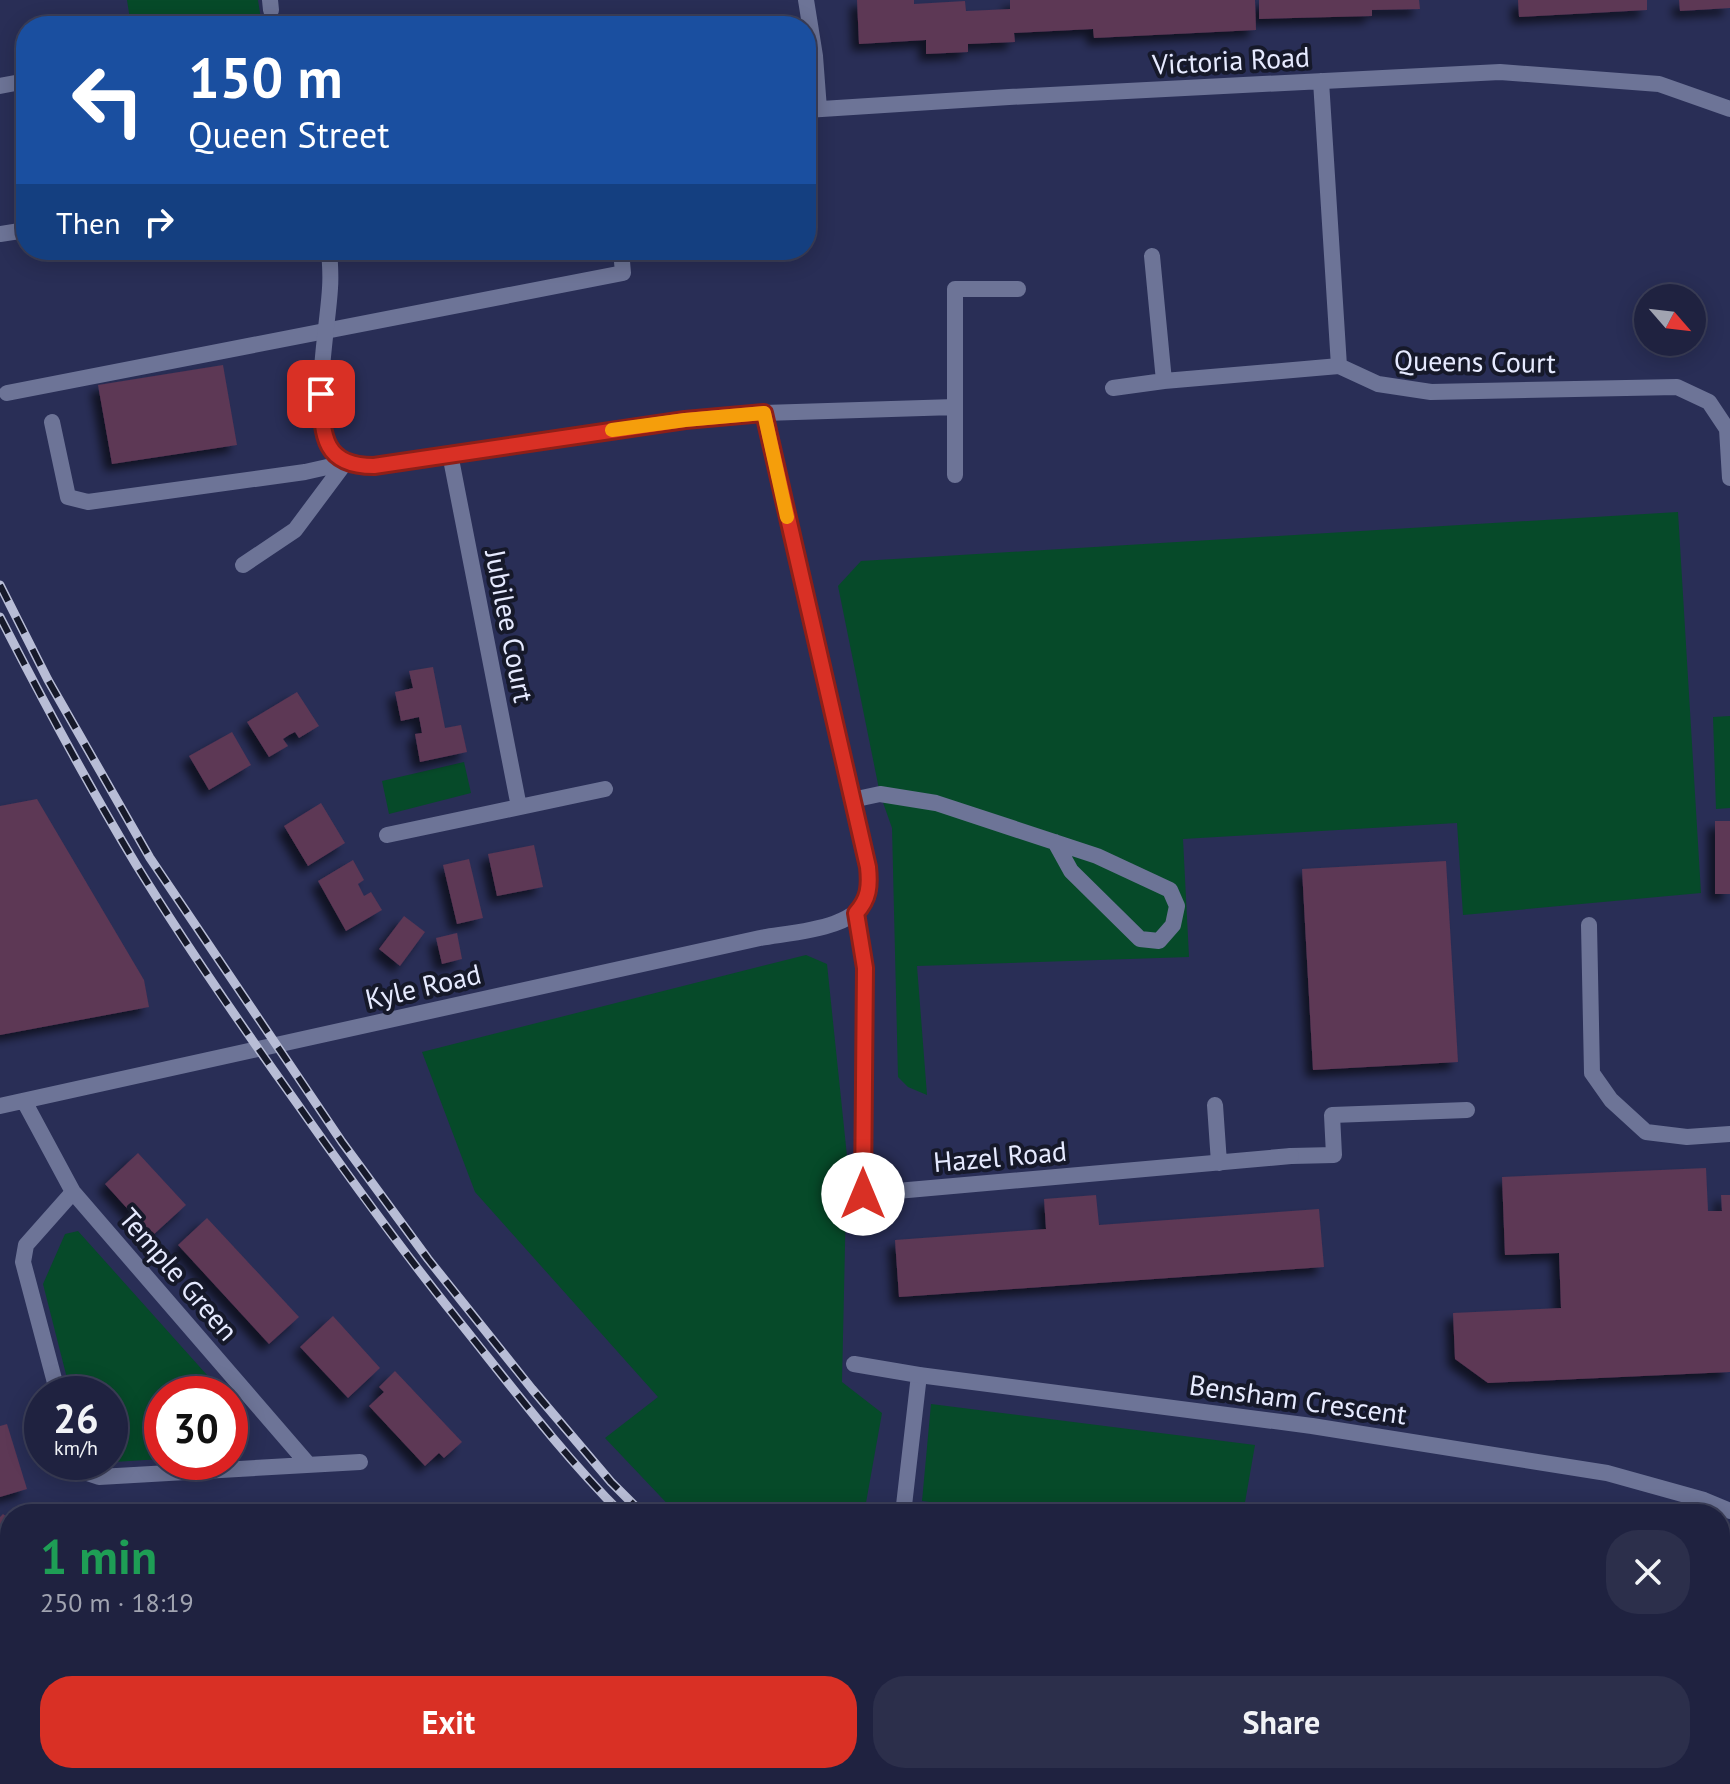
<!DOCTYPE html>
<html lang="en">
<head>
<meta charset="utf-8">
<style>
  :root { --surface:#1f2240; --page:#2c2f4b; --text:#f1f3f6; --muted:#a1a4b1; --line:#3c3f59; --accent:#d93025 }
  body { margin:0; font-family:"PT Sans",sans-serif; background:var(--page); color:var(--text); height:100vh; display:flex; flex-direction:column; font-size:30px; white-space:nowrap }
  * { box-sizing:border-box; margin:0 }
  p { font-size:26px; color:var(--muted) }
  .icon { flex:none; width:44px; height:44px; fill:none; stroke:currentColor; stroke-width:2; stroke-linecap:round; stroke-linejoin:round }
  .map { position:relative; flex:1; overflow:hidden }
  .panel { position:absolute; left:0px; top:1504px; width:1730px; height:280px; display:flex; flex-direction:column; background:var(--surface); border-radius:32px 32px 0 0; box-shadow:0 4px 20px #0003,0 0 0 2px var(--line) }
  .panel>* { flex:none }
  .hud { position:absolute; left:16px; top:16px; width:800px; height:244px; border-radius:32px; box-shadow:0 4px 20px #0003,0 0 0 2px var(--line); background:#1a4fa0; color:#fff; overflow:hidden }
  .needle { width:52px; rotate:118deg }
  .controls { position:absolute; left:1634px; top:284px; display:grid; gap:16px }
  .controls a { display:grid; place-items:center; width:72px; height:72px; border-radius:50%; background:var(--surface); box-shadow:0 4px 20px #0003,0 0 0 2px var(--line); font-size:40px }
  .speed { position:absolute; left:24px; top:1376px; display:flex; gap:16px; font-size:40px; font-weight:700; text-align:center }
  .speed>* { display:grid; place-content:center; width:104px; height:104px; border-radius:50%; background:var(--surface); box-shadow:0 4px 20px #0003,0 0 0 2px var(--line); line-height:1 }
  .speed small { font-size:20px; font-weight:400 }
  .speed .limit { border:12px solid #d22; background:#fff; color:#111 }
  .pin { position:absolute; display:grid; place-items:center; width:68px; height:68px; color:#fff; margin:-34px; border-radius:16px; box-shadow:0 4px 12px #0006 }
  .me { position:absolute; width:88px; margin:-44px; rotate:0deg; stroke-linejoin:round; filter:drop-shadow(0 0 6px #0008) }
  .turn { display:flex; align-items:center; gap:28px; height:168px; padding:0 40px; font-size:36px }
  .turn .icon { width:104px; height:104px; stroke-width:2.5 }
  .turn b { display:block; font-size:56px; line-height:68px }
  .then { display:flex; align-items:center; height:76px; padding:0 40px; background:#0003; gap:16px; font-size:30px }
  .round { display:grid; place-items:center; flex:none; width:84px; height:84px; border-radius:32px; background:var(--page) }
  .summary { display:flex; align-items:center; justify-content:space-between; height:136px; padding:0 40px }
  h1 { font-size:48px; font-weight:800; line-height:60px; color:#1e9e55 }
  .cta { display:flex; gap:16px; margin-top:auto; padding:16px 40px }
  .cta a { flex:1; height:92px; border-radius:32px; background:var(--accent); color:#fff; font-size:32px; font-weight:800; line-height:92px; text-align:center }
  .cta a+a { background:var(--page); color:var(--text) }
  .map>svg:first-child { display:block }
  .green { fill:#064a29 }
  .building { fill:#5d3754; filter:url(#shadow) }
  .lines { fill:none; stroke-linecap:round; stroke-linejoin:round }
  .lane { stroke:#6d7497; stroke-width:16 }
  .street { stroke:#6d7497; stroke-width:16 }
  .rail-casing { stroke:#b8bdd6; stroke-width:9 }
  .rail { stroke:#16192a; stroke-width:6; stroke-dasharray:18; stroke-linecap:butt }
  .route-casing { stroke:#8d1f18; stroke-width:20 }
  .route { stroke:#d93025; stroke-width:14 }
  .slow { stroke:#f59e0b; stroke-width:14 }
  .labels { text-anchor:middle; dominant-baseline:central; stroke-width:8; stroke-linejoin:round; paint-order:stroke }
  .street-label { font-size:28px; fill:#e6eaff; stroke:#16192a }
</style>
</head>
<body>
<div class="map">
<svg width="1730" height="1784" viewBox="0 0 1730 1784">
  <defs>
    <filter id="shadow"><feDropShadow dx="-7" dy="7" stdDeviation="4" flood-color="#0009"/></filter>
  </defs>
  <rect width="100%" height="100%" fill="#292e56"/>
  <path class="green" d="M127,0H258L262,26H131Z
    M1678,512L1701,893L1463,915L1457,823L1183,839L1189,957L917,966L927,1095L908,1087L898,1077L892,828L880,794L838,586L861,561Z
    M1730,716V808L1716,809L1713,717Z
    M464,762L471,793L389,814L382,781Z
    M806,955L827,964L847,1156L842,1382L882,1413L864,1514H677L605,1438L658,1397L475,1192L422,1052Z
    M78,1231L224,1394H162V1459L97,1463L110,1462V1394H71L43,1284L65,1234Z
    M230,1401L243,1415L245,1440L230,1449Z
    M931,1404L1255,1445L1243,1514H1023L922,1501Z
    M544,1774H839L850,1784H567Z
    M1237,1774H1416L1434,1784H1254Z
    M1562,1774H1613L1608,1784H1581Z"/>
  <path class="building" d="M857,0H914V4L965,1L966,11L1010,9V0H1255L1256,30L1094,38L1093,29L1014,33L1015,42L968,44V52L926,54V40L859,44Z
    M1259,0H1419L1420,9L1372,10V16L1259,19Z
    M1518,0H1647V10L1519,17Z
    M1679,0H1730V8L1680,11Z
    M223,365L237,445L112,464L98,385Z
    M433,667L445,728L461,725L467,752L420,762L415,734L422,733L419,717L401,721L395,692L413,688L409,671Z
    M297,692L319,726L299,738L295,732L289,735L283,739L288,746L269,757L247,722Z
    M232,732L251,765L209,790L189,756Z
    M37,799L144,980L149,1007L0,1035V806Z
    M321,803L345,843L308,866L284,826Z
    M1715,821H1730V894H1715Z
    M534,845L543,887L497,896L488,854Z
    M469,859L483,918L457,924L443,865Z
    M353,860L364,880L358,884L364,896L371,892L382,910L346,931L318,881Z
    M1446,861L1458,1062L1313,1070L1302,869Z
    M404,916L425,932L400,966L379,949Z
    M457,933L462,959L442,964L436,938Z
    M138,1153L186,1205L152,1236L105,1184Z
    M1706,1168L1708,1211H1722L1721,1195H1730V1372L1488,1383L1455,1359L1453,1313L1561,1308L1559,1253L1505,1255L1502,1177Z
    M1096,1195L1099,1225L1319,1209L1324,1267L899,1297L895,1240L1046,1229L1044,1199Z
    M207,1218L299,1317L269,1344L178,1245Z
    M333,1316L380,1368L348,1398L300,1347Z
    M395,1371L462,1442L444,1458L439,1453L425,1466L369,1406L384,1392L379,1387Z
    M7,1424L27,1489L0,1497V1426Z
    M3,1514L10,1519V1576L0,1568V1517Z"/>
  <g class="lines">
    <path class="lane" d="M270,0L271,10
      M7,393L623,273L621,250
      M52,422L68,497L88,502L305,472L345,463
      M243,565L295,530L345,463
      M852,800L880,794L936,803L1097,856L1170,890L1177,906L1173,925L1159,941L1140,939L1071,871L1055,842
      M1589,925L1592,1073L1611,1100L1646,1132L1687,1137L1730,1134
      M1291,1156L1334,1155L1332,1115L1467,1110
      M903,1514L919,1375
      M1720,1716L1730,1720"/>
    <path class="street" d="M806,0L815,56L819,109
      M1321,81L1339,366
      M0,86L26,81
      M806,110L1009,97L1500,72L1659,84L1730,109
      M0,234L26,230
      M329,250C330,262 331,275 330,288C328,328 310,414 330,449C339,465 357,466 374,466L685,420L764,413L955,407
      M1152,256L1164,381
      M1113,388L1164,381L1339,366L1378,384L1431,392L1677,387L1709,402L1727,429L1730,478
      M450,454L519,807
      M955,475V289H1018
      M387,835L605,789
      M856,913L865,968L863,1194L1291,1156
      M24,1101L73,1192L308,1464
      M1215,1105L1219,1163
      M0,1106L760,938C791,932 861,930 869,892C871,884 869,875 868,867L764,413
      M854,1364L919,1375L1312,1426L1607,1473L1704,1500L1730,1511
      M58,1394L23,1262L26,1245L73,1192
      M78,1462L84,1472L99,1477L360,1462
      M1474,1774L1492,1784"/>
    <defs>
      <path id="rail" d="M0,585L48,680L150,858L342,1142L428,1259L532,1389L611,1482L643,1514
        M0,617C43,701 88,785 137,866C187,947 241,1025 296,1102C348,1176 401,1249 458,1320C511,1386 562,1454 622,1514
        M0,1710L10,1711
        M0,1733L10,1735
        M183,1774L215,1784
        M261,1774L293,1784
        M887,1774L898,1784
        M910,1774L921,1784"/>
    </defs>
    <use href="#rail" class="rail-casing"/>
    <use href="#rail" class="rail"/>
  </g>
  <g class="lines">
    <defs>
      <path id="route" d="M321,394C322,437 324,466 374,466L685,420L764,413L868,867C870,886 869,899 856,913L865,968L863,1194"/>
    </defs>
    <use href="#route" class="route-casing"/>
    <use href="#route" class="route"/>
    <path class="slow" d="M612,430L685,420L764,413L787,517"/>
  </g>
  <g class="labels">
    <g class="street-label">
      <text transform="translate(1231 60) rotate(-3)">Victoria Road</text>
      <text transform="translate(1475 361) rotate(1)">Queens Court</text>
      <text transform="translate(510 626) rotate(79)">Jubilee Court</text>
      <text transform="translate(423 986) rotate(-13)">Kyle Road</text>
      <text transform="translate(1000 1156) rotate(-5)">Hazel Road</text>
      <text transform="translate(179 1274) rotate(49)">Temple Green</text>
      <text transform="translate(1298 1399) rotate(8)">Bensham Crescent</text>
    </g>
  </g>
</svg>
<div class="controls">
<a><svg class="needle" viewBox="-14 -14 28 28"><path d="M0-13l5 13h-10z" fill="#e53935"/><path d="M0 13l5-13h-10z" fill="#a1a4b1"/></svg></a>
</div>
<div class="speed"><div>26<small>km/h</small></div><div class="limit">30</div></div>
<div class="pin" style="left:321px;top:394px;background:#d93025"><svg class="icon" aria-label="arrive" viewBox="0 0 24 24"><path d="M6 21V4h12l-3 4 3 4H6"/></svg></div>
<svg class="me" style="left:863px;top:1194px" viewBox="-20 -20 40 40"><circle r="19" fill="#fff"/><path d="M0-13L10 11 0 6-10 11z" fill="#d93025"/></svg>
<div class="hud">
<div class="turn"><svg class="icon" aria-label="left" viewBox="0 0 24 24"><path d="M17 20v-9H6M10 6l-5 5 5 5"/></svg><div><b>150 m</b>Queen Street</div></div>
<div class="then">Then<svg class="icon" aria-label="right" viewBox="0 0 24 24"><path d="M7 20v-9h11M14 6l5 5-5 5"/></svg></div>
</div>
<section class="panel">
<div class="summary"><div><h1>1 min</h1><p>250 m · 18:19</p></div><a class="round"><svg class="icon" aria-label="close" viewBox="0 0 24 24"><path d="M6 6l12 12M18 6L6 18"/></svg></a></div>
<div class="cta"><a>Exit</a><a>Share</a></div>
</section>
</div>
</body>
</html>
